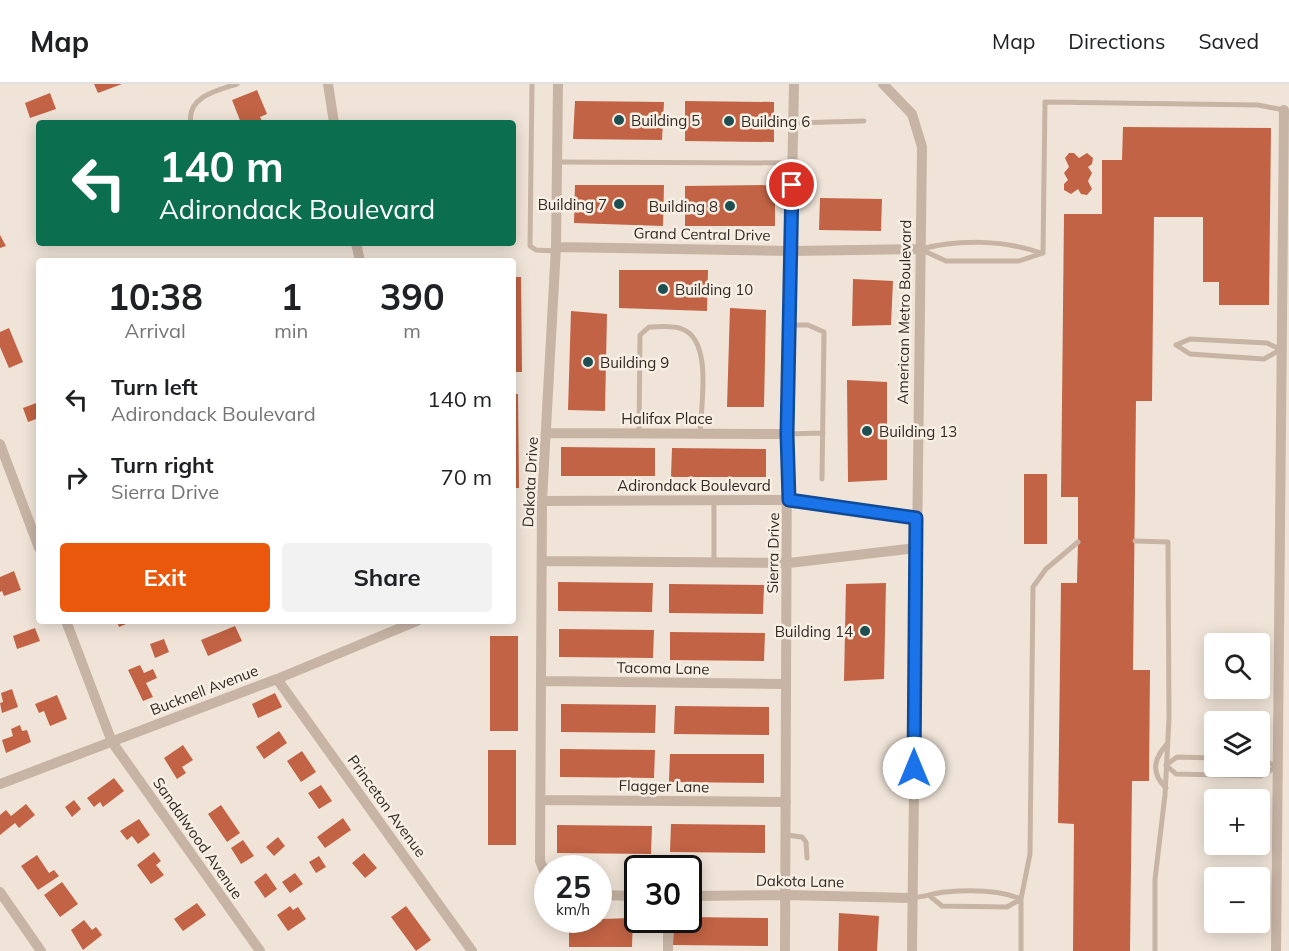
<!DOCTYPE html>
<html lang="en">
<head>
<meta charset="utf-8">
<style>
  :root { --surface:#fff; --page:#f2f2f2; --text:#202124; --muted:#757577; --line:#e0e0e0; --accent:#ea580c }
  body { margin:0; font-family:Mulish,sans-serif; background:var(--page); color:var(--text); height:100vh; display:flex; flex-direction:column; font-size:22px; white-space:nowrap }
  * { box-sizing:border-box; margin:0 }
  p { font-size:20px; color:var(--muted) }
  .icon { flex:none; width:33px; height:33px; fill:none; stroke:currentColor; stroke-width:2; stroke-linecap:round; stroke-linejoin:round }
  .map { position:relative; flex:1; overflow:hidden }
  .panel { position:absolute; left:36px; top:174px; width:480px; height:366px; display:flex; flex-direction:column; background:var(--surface); border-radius:6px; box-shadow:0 3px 15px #0003 }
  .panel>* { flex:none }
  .top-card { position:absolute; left:36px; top:36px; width:480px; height:126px; border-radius:6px; box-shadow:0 3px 15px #0003; background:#0b6e4f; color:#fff; overflow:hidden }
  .tools { position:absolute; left:1204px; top:549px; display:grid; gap:12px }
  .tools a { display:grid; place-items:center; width:66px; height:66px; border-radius:6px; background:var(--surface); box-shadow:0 3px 15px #0003; font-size:30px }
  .speed { position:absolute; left:534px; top:771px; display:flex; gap:12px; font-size:30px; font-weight:700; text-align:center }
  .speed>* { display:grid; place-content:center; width:78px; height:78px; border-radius:50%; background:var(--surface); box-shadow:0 3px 15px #0003; line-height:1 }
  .speed small { font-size:15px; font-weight:400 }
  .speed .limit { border:3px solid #111; border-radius:9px; background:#fff; color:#111 }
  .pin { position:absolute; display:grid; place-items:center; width:51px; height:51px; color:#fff; margin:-26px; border:3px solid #fff; border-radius:50%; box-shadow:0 2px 6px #0007 }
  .me { position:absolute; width:66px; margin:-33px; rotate:0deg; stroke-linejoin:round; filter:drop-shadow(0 0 4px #0008) }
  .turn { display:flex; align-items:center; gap:21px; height:126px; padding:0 24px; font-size:27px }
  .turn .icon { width:78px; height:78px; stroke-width:2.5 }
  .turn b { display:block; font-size:42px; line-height:51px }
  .eta { display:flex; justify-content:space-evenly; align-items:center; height:102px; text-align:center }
  .eta b { font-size:36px; font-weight:700; line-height:42px }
  .action { display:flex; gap:12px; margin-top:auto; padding:12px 24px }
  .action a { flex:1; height:69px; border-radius:6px; background:var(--accent); color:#fff; font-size:24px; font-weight:700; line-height:69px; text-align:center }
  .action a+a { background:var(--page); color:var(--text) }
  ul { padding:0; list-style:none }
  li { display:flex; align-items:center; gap:18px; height:78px; padding:0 24px }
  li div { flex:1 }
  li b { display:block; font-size:22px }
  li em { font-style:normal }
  header { display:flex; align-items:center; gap:36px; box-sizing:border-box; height:84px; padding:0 30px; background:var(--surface); border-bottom:2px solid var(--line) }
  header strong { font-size:28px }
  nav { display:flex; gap:33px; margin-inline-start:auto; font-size:21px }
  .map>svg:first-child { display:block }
  .building { fill:#c16344 }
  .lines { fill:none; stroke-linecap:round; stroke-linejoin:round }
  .lane { stroke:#c7b4a5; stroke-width:5 }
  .street { stroke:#c7b4a5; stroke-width:10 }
  .route-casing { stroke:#114b97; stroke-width:15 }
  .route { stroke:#1a73e8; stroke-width:10 }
  .poi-dot { fill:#1d4f52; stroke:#f8efe4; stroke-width:2 }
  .labels { text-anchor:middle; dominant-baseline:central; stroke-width:5; stroke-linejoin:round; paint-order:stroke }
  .poi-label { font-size:15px; fill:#332a26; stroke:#f8efe4; text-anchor:start }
  .street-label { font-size:15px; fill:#332a26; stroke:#f8efe4 }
</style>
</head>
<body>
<header>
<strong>Map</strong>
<nav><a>Map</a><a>Directions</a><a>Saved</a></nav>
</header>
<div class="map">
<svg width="1289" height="867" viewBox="0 0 1289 867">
  <rect width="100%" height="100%" fill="#f0e4d8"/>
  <path class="building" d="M94,0H122L98,9Z
    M257,6L267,30L260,33L263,39H241L232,16Z
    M50,9L56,25L30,34L25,19Z
    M575,17L664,18L662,56L573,55Z
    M685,17L774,18V58L685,57Z
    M1123,43L1271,44L1269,221H1219V198H1203V133H1154L1152,317H1136L1133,586H1150L1149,697H1132L1130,867H1073L1074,740L1058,739L1061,499H1077L1078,458V413H1061L1064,130H1102V76H1122Z
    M1074,69L1079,74L1087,69L1093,74L1092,80L1088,83L1092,89L1088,97L1092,105L1087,111L1081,110L1078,105L1071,110L1064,106V100L1068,96L1064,89L1069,83L1065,74L1069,69Z
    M575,101H664L663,142L574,139Z
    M775,101V142H685V102Z
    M820,114L882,115L881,147L819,146Z
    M0,151L6,162L0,164Z
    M619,186H708L707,227L619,224Z
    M513,193H521L522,288H513Z
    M853,195L893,197L891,241L852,242Z
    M730,224L766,226L764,323H727Z
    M571,227L607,230L605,327L568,326Z
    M9,244L23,278L9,284L0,263V248Z
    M847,296L887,298V396L848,398Z
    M513,310H518L519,404H513Z
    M39,318V334L28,338L23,324Z
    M561,363L655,364V392H561Z
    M672,364L766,365V393H671Z
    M1024,390H1047V460H1024Z
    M14,487L21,506L4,512L2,507L0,508V493Z
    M558,498L653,499L652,528L558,527Z
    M886,499L884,595L844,597L846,500Z
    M669,500L764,501L763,530L669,529Z
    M117,537H133L119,543Z
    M235,542L242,557L208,572L201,556Z
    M35,544L40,557L17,565L13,552Z
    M559,545L654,546L653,574L559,573Z
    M670,548L765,549L764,577L670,576Z
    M490,552H518V647H490Z
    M164,555L169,568L155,574L150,560Z
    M140,581L144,589L153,585L157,594L146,599L153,613L143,617L128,586Z
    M12,605L18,623L2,629L0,619L3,618L1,609Z
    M275,609L282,623L258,634L252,620Z
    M57,611L67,635L50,642L44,627L39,629L35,620Z
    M561,620L656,621L655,649L561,648Z
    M675,622L769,623V651L674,650Z
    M20,641L22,647L27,646L31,658L6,669L2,656L13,652L11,645Z
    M279,647L287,659L264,675L256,663Z
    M183,661L193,676L182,683L186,689L177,695L164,674Z
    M560,665L655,666L654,694L560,693Z
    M488,666H516V761H488Z
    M302,667L316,688L301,698L287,677Z
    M670,670H764V699L669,698Z
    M114,694L124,707L103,723L100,718L94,723L87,714Z
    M321,701L332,717L319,725L308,709Z
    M74,716L81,725L72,733L65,723Z
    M26,720L35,731L19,744L15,739L0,751V731L6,726L11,732Z
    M221,721L240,749L227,758L208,730Z
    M343,734L351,746L325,764L317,753Z
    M139,735L150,751L138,760L132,752L127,756L120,747Z
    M671,740L765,741V769L670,768Z
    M557,741L652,742L651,770L557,769Z
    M278,753L285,762L274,772L266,763Z
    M243,756L254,772L241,780L231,764Z
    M154,768L161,777L156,781L164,791L151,800L137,781Z
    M364,769L377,784L365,794L352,779Z
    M37,771L49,789L54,786L59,792L38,806L21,782Z
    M319,772L326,783L316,789L309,778Z
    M266,789L277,805L265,814L254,798Z
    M295,789L303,800L290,809L282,798Z
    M62,798L78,820L60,833L44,811Z
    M197,819L206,831L183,847L174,835Z
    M290,822L293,826L298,823L306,835L288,847L277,831Z
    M406,822L431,856L416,867L391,833Z
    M839,829L879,832L877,867H838Z
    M688,833L768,834V862L673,861L674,836H688Z
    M633,834L632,863H569V836Z
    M84,836L92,846L96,843L102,851L83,866L71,846Z"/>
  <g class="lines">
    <path class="lane" d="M532,0L530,162L536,166L556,167
      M191,39C186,13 218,6 237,0
      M793,39L864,37
      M557,78L792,79
      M921,165C959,155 1004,156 1041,169
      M922,166L946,177H1019L1043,169
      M1043,169L1045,18L1258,21L1284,26
      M790,241H808L824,248L822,395
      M1176,261L1190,270L1264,275L1280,266
      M1176,261L1190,255L1267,259L1282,266
      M639,349L640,251L649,243C659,243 673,241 682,245C713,256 701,322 700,349
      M787,350L823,349
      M714,416V478
      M1135,457L1168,458L1169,634L1165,711L1155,795V867
      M1260,676L1278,682
      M1166,681L1176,690L1261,692L1278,682
      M1166,681L1177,673L1215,674
      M1166,704C1151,689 1153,676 1167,660
      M786,751L802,753L806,758L807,774
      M931,813L942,822L1007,823L1021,815
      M912,814C924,813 934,809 945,808C968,806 1000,806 1021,815
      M1021,867V815L1030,770L1033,503L1046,485L1078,458"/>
    <path class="street" d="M328,0L334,39
      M883,0L912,30L922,63L912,867
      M356,159L360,177
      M556,163L792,167L919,165
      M547,349L787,350
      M0,360L39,464
      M542,417L789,416L916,434
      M542,477L789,479L916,464
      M66,537L112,658L260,867
      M277,595L472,867
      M542,597L785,600
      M0,700L277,595L417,537
      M542,716L786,718
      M548,796L540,777L542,417L556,163L558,0
      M0,808L41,867
      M598,811L638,812
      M688,812L786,811L912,814
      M668,867V836
      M785,867L787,350L794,0
      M1276,867L1284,26"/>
  </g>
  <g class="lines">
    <defs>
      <path id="route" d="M792,101L787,350L789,416L916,434L914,684"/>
    </defs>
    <use href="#route" class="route-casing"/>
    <use href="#route" class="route"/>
  </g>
  <g class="poi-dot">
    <circle cx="619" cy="36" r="6"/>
    <circle cx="729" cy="37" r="6"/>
    <circle cx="619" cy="120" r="6"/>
    <circle cx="730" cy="122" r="6"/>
    <circle cx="663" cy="205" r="6"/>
    <circle cx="588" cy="278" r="6"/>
    <circle cx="867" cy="347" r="6"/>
    <circle cx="865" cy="547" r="6"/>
  </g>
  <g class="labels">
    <g class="poi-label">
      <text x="631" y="36">Building 5</text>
      <text x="741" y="37">Building 6</text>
      <text x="607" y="120" text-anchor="end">Building 7</text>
      <text x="718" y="122" text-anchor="end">Building 8</text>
      <text x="675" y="205">Building 10</text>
      <text x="600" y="278">Building 9</text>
      <text x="879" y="347">Building 13</text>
      <text x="853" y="547" text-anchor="end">Building 14</text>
    </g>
    <g class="street-label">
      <text transform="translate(702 150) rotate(1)">Grand Central Drive</text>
      <text transform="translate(904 228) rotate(-89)">American Metro Boulevard</text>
      <text x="667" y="334">Halifax Place</text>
      <text transform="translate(530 398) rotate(-87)">Dakota Drive</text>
      <text x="694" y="401">Adirondack Boulevard</text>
      <text transform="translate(773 469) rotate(-89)">Sierra Drive</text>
      <text transform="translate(663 584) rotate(1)">Tacoma Lane</text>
      <text transform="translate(204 606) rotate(-21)">Bucknell Avenue</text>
      <text transform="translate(664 702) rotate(1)">Flagger Lane</text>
      <text transform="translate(387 722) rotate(54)">Princeton Avenue</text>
      <text transform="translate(198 754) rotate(55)">Sandalwood Avenue</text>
      <text transform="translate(800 797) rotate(1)">Dakota Lane</text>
    </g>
  </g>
</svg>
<div class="tools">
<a><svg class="icon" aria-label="search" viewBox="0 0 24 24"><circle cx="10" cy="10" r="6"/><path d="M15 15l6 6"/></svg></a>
<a><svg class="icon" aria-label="layers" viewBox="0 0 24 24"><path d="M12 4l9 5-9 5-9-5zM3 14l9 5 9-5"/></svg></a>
<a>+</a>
<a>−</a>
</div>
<div class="speed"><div>25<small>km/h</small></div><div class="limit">30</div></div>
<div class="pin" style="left:792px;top:101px;background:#d93025"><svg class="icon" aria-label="arrive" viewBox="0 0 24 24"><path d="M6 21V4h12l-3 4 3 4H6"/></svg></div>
<svg class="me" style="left:914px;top:684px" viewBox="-20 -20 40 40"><circle r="19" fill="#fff"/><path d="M0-13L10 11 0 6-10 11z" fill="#1a73e8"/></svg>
<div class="top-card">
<div class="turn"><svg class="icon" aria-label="left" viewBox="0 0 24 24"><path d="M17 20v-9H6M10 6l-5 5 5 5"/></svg><div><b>140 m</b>Adirondack Boulevard</div></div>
</div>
<section class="panel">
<div class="eta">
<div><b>10:38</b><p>Arrival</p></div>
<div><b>1</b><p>min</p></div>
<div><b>390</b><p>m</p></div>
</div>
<ul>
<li><svg class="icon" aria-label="left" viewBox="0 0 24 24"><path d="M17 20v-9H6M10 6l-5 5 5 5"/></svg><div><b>Turn left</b><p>Adirondack Boulevard</p></div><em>140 m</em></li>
<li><svg class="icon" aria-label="right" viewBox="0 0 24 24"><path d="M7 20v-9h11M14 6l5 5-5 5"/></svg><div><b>Turn right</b><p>Sierra Drive</p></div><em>70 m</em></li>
</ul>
<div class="action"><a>Exit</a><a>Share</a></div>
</section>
</div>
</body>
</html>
